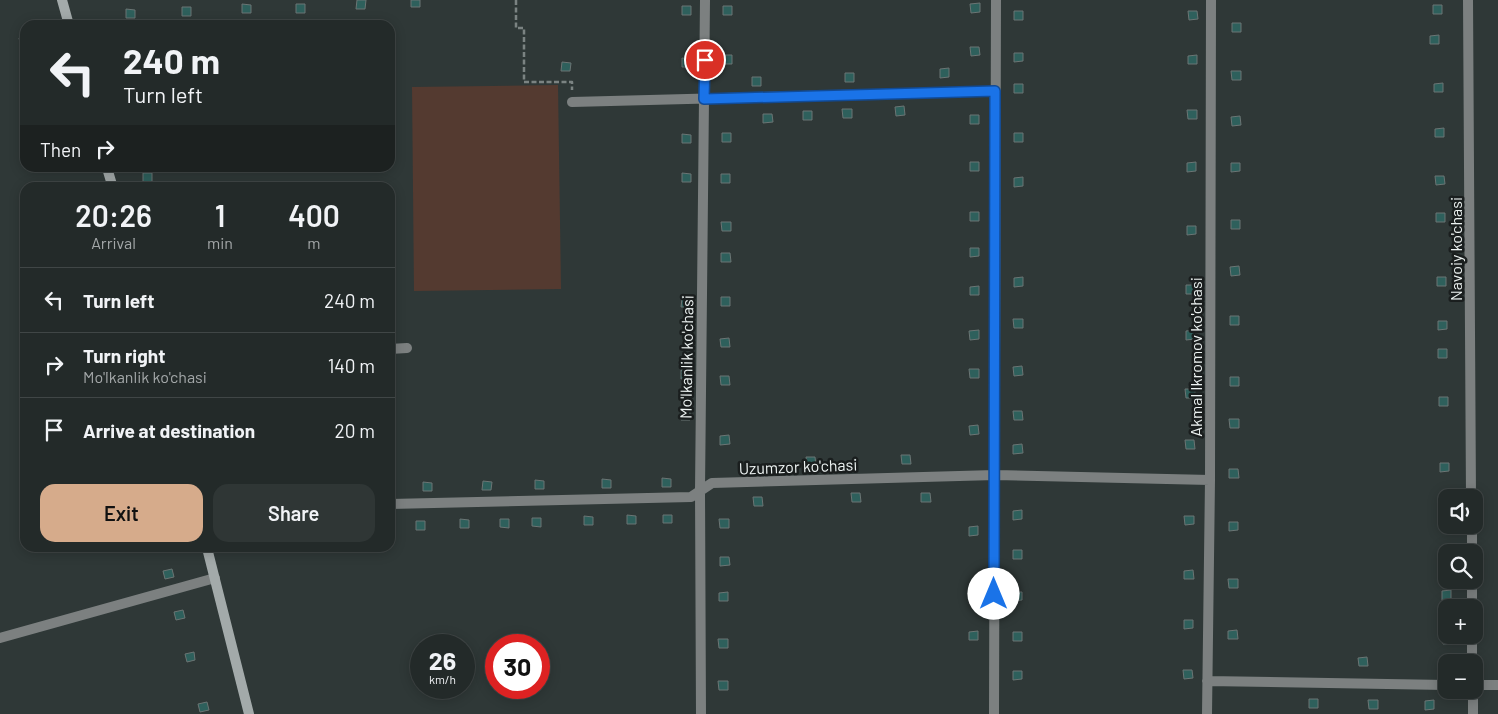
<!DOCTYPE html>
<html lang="en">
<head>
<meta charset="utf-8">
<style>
  :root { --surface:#232a29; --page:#2f3635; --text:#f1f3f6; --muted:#a3a7a8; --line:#404646; --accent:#d6ab8b }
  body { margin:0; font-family:Barlow,sans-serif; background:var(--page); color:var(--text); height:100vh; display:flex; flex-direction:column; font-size:19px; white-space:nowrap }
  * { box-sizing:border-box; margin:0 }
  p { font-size:16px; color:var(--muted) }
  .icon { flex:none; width:28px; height:28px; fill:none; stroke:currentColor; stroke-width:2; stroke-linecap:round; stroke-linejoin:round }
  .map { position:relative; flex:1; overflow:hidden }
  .details { position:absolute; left:20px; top:182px; width:375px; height:370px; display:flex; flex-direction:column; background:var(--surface); border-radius:15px; box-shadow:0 2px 12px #0003,0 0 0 1px var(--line) }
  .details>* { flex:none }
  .guide { position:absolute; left:20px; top:20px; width:375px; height:152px; border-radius:15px; box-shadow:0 2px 12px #0003,0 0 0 1px var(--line); background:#232a29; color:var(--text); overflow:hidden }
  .controls { position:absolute; left:1438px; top:489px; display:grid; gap:10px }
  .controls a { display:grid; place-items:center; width:45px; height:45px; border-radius:10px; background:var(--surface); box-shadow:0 2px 12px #0003,0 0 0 1px var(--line); font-size:25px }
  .speed { position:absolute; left:410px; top:634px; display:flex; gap:10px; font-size:25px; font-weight:700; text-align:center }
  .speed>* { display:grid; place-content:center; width:65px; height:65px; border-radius:50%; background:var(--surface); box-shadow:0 2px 12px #0003,0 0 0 1px var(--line); line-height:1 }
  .speed small { font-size:12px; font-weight:400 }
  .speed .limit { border:8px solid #d22; background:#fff; color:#111 }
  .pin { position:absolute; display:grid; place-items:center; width:42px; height:42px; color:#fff; margin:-21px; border:2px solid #fff; border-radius:50%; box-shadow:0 1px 5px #0007 }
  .me { position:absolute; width:55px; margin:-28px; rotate:0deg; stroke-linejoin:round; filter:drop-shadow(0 0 4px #0008) }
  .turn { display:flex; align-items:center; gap:18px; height:105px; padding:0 20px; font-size:22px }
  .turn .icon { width:65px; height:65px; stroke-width:2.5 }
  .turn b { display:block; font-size:35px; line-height:42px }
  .then { display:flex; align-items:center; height:48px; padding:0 20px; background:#0003; gap:10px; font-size:19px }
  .eta { display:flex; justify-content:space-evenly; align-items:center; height:85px; text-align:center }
  .eta b { font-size:30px; font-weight:600; line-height:35px }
  .action { display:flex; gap:10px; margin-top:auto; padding:10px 20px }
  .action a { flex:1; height:58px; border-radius:15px; background:var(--accent); color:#111; font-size:20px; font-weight:600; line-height:58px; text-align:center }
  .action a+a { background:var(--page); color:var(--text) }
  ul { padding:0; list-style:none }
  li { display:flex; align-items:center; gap:15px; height:65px; padding:0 20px; border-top:1px solid var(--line) }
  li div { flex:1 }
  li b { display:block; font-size:19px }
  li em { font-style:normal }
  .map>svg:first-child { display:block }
  .green { fill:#543a30 }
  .building { fill:#2e605c; stroke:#6b7574 }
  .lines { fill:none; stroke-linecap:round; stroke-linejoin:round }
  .path { stroke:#7b8382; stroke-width:2.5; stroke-dasharray:5 2.5; stroke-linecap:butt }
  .minor { stroke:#7c8080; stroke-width:10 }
  .tertiary { stroke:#7c8080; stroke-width:10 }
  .secondary { stroke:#a3aaaa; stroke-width:10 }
  .route-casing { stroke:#114b97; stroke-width:12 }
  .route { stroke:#1a73e8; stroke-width:9 }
  .labels { text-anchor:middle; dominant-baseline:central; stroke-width:5; stroke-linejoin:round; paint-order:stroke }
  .street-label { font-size:16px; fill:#edf3f2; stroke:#1a1e1e }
</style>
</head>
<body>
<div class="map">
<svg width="1498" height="714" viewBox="0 0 1498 714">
  <rect width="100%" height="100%" fill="#2f3837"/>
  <path class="green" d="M558,85L561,289L414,291L412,87Z"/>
  <path class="building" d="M357,0H366L365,9H356Z
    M411,0H420V7H411Z
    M980,3V12L971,13L970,4Z
    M242,4L251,5V13H242Z
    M296,4H305V13H296Z
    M1433,5H1442V14H1433Z
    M682,6H691V15H682Z
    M723,6H732V15H723Z
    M182,7H191V16H182Z
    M126,9L135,10V18H126Z
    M1014,11H1023V20H1014Z
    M1188,11H1197L1198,19L1189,20Z
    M1232,23H1241V32H1232Z
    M1439,35V44H1430V36Z
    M25,37V45L21,46L19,38Z
    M970,47H979L980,55L971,56Z
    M1014,53H1023V61L1014,62Z
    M722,55H732V64H723Z
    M1197,55V64H1188V56Z
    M682,58L691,59V67H682Z
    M562,62L571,63L570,71H561Z
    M949,68V77L940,78V69Z
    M1231,71H1241V80H1232Z
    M845,73H854V82H845Z
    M752,77H761V86H752Z
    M1443,83V92H1434V84Z
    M1014,84H1023V93H1014Z
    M904,106L905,115L896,116L895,107Z
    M842,109H852V118H843Z
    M1187,110H1197V119H1188Z
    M803,111H812V120H803Z
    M763,114H772L773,122L763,123Z
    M970,115H979V124H970Z
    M1240,116L1241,125L1232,126L1231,117Z
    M1444,128V137H1435V129Z
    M722,133H731V142H722Z
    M1014,133H1023V142H1014Z
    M682,134L691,135V143H682Z
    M970,162H979V171H970Z
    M1196,162V171L1187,172V163Z
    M1231,163H1240V171L1231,172Z
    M143,173H152V182H143Z
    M682,173L691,174V182H682Z
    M721,174H730V183H721Z
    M1435,176H1444L1445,184L1436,185Z
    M1023,177V186L1014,187V178Z
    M970,212H979V221H970Z
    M1436,213H1445V222H1436Z
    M1231,220H1240V229H1231Z
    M721,222H731V231H722Z
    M1187,226H1196V234L1187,235Z
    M970,248H979V256L970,257Z
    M721,253H730L731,262H721Z
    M1239,266L1240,275L1231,276L1230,267Z
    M1023,277V286L1014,287V278Z
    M1437,277H1446V286H1437Z
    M1186,285H1195L1196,294H1186Z
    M979,286V295H970V287Z
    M721,297H730V306H721Z
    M682,298L691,299L690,307H681Z
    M1230,316H1239V325H1230Z
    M1013,319H1023V328H1014Z
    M1438,321H1447V329L1438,330Z
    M979,330V339L970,340L969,331Z
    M1195,330V339L1186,340V331Z
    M729,338L730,347H721L720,339Z
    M1438,349H1447V358H1438Z
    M1022,366L1023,375L1014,376L1013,367Z
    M969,369H979V378H970Z
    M681,370H690V379H681Z
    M720,376H729L730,385H721Z
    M1230,377H1239V386H1230Z
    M1185,389H1195V398H1186Z
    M1439,397H1448V406H1439Z
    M681,411H690V420H681Z
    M1013,411H1022L1023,420H1014Z
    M1229,419H1239V428H1230Z
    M978,425L979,434L970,435L969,426Z
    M729,435L730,444L720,445V436Z
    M1185,440H1194L1195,449H1186Z
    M1022,444L1023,453L1013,454V445Z
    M901,455H910L911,464H902Z
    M806,457H815L816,466H807Z
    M1440,463H1449V471L1440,472Z
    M1229,469H1238L1239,478H1229Z
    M662,478L671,479V487H662Z
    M602,479L611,480V488H602Z
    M535,480L544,481V489H535Z
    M483,481L492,482L491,490H482Z
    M423,482L432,483V491H423Z
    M851,493H860L861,502H852Z
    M921,493H930L931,502H921Z
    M753,497H762L763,506H754Z
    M1022,510V519L1013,520V511Z
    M627,515L636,516V524H627Z
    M663,515H672V523H663Z
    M584,516L593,517V525H584Z
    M1184,516H1194V524L1185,525Z
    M532,518H541V527L532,526Z
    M1440,518H1446V525H1450V527H1441Z
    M460,519L469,520V528H460Z
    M500,519H509V528L500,527Z
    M719,519H729V528H720Z
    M416,521H425V530H416Z
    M1229,522H1238V530L1229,531Z
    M978,526V535L969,536V527Z
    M1013,550H1022V559H1013Z
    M720,557H729L730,565L720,566Z
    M1441,559H1446V568H1441Z
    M172,569L174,577L165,579L163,571Z
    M1193,570L1194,579H1184V571Z
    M1228,579H1238V588H1229Z
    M1451,590V599L1442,600V591Z
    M969,591H978V600H969Z
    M728,592V601H719V593Z
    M1013,592H1022V600L1013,601Z
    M183,610L185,618L176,620L174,612Z
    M1184,620H1193V628L1184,629Z
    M1237,630L1238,639H1228V631Z
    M978,631V640H969V632Z
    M1013,632H1022V641H1013Z
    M1442,635H1451L1452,644H1443Z
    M718,639H728V648H719Z
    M194,652L195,660L187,662L185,654Z
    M1367,657L1368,666H1359L1358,658Z
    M1183,670H1192L1193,678L1184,679Z
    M1013,671H1022V679L1013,680Z
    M718,681H728V690H719Z
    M1309,699H1318V708H1309Z
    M1368,700H1378V709H1369Z
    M1434,700V709L1425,710V701Z
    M207,702L209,710L200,712L198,704Z"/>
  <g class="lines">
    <path class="path" d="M516,0V28H524V82H572V90"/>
    <path class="minor" d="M572,102L995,91
      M390,349L407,348
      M390,504L691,497L712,483L995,475L1210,480
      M0,638L215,578
      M1207,681L1446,685
      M1474,685H1498
      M701,714L700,490L705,0
      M994,714L996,0
      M1207,714L1210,480L1211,0"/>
    <path class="tertiary" d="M1468,0L1471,498
      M1472,525V552
      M1472,580V608
      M1472,635V662
      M1473,690V714"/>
    <path class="secondary" d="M62,0L69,25
      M107,168L113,188
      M207,548L249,714"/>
  </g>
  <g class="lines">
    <defs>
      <path id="route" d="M705,60L704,99L995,91L994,594"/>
    </defs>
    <use href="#route" class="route-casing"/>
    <use href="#route" class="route"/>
  </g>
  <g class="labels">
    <g class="street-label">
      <text transform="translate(1455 249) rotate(-90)">Navoiy ko'chasi</text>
      <text transform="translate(686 357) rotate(-89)">Mo'lkanlik ko'chasi</text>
      <text transform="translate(1195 357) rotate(-90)">Akmal Ikromov ko'chasi</text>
      <text transform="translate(798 466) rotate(-2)">Uzumzor ko'chasi</text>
    </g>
  </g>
</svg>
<div class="controls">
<a><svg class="icon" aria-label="sound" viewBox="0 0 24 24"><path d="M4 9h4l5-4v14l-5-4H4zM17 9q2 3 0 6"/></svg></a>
<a><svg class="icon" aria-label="search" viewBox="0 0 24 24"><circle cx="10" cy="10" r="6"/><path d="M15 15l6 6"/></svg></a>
<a>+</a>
<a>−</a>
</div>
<div class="speed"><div>26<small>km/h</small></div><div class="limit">30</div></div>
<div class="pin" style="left:705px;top:60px;background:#d93025"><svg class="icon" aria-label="arrive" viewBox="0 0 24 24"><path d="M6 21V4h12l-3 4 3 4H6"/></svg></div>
<svg class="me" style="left:994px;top:594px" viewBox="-20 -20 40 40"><circle r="19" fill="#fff"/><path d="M0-13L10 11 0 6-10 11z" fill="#1a73e8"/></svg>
<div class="guide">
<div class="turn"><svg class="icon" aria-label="left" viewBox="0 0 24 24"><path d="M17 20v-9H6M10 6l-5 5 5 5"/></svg><div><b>240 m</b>Turn left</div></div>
<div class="then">Then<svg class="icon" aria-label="right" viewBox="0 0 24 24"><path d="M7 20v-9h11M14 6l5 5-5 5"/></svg></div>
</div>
<section class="details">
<div class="eta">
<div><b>20:26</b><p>Arrival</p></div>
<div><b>1</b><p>min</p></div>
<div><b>400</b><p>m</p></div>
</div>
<ul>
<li><svg class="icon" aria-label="left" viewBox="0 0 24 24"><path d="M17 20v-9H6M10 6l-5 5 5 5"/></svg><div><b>Turn left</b></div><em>240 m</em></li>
<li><svg class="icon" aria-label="right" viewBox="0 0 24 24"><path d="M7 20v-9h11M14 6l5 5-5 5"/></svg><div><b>Turn right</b><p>Mo'lkanlik ko'chasi</p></div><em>140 m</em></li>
<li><svg class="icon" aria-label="arrive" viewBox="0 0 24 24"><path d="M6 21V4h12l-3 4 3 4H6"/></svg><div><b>Arrive at destination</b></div><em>20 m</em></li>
</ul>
<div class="action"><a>Exit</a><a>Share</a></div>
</section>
</div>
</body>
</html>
